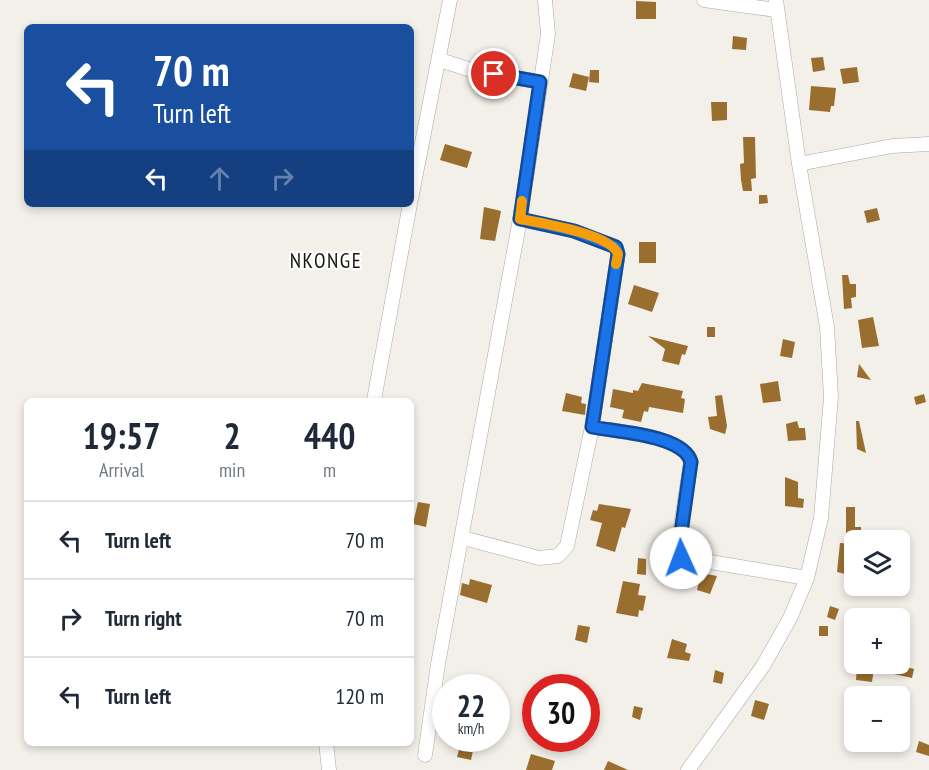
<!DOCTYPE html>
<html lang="en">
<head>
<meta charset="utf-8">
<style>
  :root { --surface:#fff; --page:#f6f6f7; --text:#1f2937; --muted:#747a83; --line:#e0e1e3 }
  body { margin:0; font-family:"PT Sans Narrow",sans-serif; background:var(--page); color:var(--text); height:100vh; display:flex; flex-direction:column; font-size:22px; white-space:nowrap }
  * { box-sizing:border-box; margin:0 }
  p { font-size:20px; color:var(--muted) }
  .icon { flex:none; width:33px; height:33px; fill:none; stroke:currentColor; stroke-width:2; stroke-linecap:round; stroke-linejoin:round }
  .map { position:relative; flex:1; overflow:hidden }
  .drawer { position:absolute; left:24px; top:398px; width:390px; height:348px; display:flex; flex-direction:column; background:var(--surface); border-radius:9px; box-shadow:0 3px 9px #0003 }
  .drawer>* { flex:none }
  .banner { position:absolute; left:24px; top:24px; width:390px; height:183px; border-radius:9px; box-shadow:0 3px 9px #0003; background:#1a4fa0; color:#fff; overflow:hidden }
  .fabs { position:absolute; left:844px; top:530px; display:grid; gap:12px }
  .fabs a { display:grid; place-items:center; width:66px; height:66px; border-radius:9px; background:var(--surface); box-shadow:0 3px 9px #0003; font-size:30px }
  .speed { position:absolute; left:432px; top:674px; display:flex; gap:12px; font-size:30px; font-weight:700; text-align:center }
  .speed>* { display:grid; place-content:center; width:78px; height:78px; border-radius:50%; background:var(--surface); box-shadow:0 3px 9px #0003; line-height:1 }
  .speed small { font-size:15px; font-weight:400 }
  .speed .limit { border:9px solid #d22; background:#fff; color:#111 }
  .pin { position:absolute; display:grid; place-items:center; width:51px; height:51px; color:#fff; margin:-26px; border:3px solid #fff; border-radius:50%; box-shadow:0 2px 6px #0007 }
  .me { position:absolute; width:66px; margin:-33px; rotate:358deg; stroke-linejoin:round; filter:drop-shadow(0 0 4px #0008) }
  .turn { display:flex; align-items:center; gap:21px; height:126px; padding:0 30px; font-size:27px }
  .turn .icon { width:78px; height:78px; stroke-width:2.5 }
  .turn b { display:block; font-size:42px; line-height:51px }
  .lanes { display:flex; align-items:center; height:57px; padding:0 30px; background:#0003; justify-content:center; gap:30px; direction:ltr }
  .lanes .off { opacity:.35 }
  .eta { display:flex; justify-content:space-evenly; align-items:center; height:102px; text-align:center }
  .eta b { font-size:36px; font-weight:600; line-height:42px }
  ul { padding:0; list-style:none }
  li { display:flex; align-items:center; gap:18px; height:78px; padding:0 30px; border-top:2px solid var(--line) }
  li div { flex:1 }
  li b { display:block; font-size:22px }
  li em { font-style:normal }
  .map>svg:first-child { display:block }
  .building { fill:#996e2f }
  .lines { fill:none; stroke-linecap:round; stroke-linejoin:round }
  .minor-casing { stroke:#ada9a4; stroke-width:15 }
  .minor { stroke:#fff; stroke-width:14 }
  .route-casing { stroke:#114b97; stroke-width:15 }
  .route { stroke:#1a73e8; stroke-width:10 }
  .slow { stroke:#f59e0b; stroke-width:10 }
  .labels { text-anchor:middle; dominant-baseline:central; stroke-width:4.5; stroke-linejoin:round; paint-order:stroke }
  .quarter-label { font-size:21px; letter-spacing:1.5px; fill:#171614; stroke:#fff }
</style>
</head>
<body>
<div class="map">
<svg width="929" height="770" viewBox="0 0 929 770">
  <rect width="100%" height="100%" fill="#f3efe9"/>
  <path class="building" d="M636,1L656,2V19H636Z
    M733,36L747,38L746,50L732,49Z
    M823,57L825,70L813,72L811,58Z
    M857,67L859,82L843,84L840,69Z
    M590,70H599V83L589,82Z
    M573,73L589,77L586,91L569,87Z
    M811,86L836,88L834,106H831L830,112L809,110Z
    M711,102H727V120L712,121Z
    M743,137H755L756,178L751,179L752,191H743L741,180L740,164L744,163Z
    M445,144L472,152L467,168L440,160Z
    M759,195H767L768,203L759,204Z
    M484,207L501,211L495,241L480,239Z
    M877,208L880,220L867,223L864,211Z
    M639,242H656V263H639Z
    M842,275H848L850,284H856V297L851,298L852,308L844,309Z
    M634,285L659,293L652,312L628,304Z
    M873,317L879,346L862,348L858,320Z
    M707,327H715V337H707Z
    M648,336L688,346L685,355L682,354L679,365L662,361L665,349Z
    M783,339L795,342L792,358L780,356Z
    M859,364L871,380L857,377Z
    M778,381L781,401L763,403L760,384Z
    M642,383L683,391L681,398L685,399L683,413L649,407L648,412L644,411L641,422L622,418L624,410L610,407L613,389L633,393V390L638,391Z
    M566,393L582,397L581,403L586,404L585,415L562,411Z
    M924,394L926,402L916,405L914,397Z
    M722,395L727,426L725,434L710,429L708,417L717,416L715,396Z
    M797,421L799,428H805L806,440L788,441L786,424Z
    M856,421H859L866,453L857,449Z
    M785,477L798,482V498L804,499L803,508L785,506Z
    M418,502L430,504L426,527L413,524Z
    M599,504L631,509L625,528L622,527L615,552L596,546L602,523L590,520L593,510L597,511Z
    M846,507H855V527H861V537H846Z
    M840,543L852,544L849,575L837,572Z
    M638,558L646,559V575L637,574Z
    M701,573L717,576L710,594L697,590Z
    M470,579L492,585L487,603L460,595L462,583L469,585Z
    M623,581L640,584L638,595L646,596L643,611L639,610L638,617L616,613Z
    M830,606L839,609L835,620L827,617Z
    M578,625L590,627L587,643L575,640Z
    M819,626H828V636H819Z
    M672,639L687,644L685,652L691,654L689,661L667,658Z
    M897,664L914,669L912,678L894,674Z
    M857,666L874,668L872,682L856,680Z
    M715,670L724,673L722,684L713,682Z
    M586,695L598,699L594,711L586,709Z
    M755,700L769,704L764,720L751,716Z
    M634,706L643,708L640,720L632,717Z
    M919,741L929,745V756L916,752Z
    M461,742L474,746L471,760L457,757Z
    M531,754L555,761L552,770H526Z
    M608,761L628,770H604Z"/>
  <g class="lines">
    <defs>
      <path id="minor" d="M704,0L776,10
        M440,60L471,70L540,82
        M799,164L892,146L929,144
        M411,199L450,0
        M374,400L410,204
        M592,427C617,432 684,435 691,462L679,538L680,557L807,578
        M463,538L539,558L558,556L567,546L592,427L618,254L616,247L574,231L520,219
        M326,742L329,770
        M425,755L438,664L520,219L548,34L545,0
        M688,770L763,666L790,618L807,578L821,518L831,397L827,327L799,164L776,0"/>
    </defs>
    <use href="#minor" class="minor-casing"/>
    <use href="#minor" class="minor"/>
  </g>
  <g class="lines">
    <defs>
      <path id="route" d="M494,74L540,82L520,219L574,231L616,247L618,254L592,427C617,432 684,435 691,462L678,554L681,558"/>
    </defs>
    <use href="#route" class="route-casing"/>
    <use href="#route" class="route"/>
    <path class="slow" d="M522,201L520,219C541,223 611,234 618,254L616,264"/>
  </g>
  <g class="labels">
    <g class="quarter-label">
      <text x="326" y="260">NKONGE</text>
    </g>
  </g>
</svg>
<div class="fabs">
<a><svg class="icon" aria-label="layers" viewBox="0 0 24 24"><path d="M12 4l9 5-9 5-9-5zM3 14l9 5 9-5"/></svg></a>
<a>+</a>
<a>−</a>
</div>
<div class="speed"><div>22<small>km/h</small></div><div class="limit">30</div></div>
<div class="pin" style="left:494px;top:74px;background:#d93025"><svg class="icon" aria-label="arrive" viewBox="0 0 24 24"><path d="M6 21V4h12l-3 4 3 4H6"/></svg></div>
<svg class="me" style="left:681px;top:558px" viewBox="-20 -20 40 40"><circle r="19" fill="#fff"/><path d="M0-13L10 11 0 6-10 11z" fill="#1a73e8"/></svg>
<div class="banner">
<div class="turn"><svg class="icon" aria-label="left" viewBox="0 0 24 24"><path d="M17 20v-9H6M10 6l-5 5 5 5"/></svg><div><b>70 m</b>Turn left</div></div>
<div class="lanes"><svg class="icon" aria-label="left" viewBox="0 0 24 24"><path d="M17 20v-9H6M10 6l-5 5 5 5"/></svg><svg class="icon off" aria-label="ahead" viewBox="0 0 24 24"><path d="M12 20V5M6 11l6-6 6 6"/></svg><svg class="icon off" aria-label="right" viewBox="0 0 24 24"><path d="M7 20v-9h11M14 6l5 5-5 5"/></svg></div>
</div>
<section class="drawer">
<div class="eta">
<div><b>19:57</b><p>Arrival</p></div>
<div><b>2</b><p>min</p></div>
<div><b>440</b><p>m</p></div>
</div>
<ul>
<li><svg class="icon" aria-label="left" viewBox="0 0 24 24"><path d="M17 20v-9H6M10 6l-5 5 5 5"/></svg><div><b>Turn left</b></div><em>70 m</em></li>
<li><svg class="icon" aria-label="right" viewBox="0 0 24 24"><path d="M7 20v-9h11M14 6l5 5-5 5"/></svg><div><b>Turn right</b></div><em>70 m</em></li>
<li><svg class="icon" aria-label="left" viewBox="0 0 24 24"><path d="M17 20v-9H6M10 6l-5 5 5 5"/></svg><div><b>Turn left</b></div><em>120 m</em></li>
</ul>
</section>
</div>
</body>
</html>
